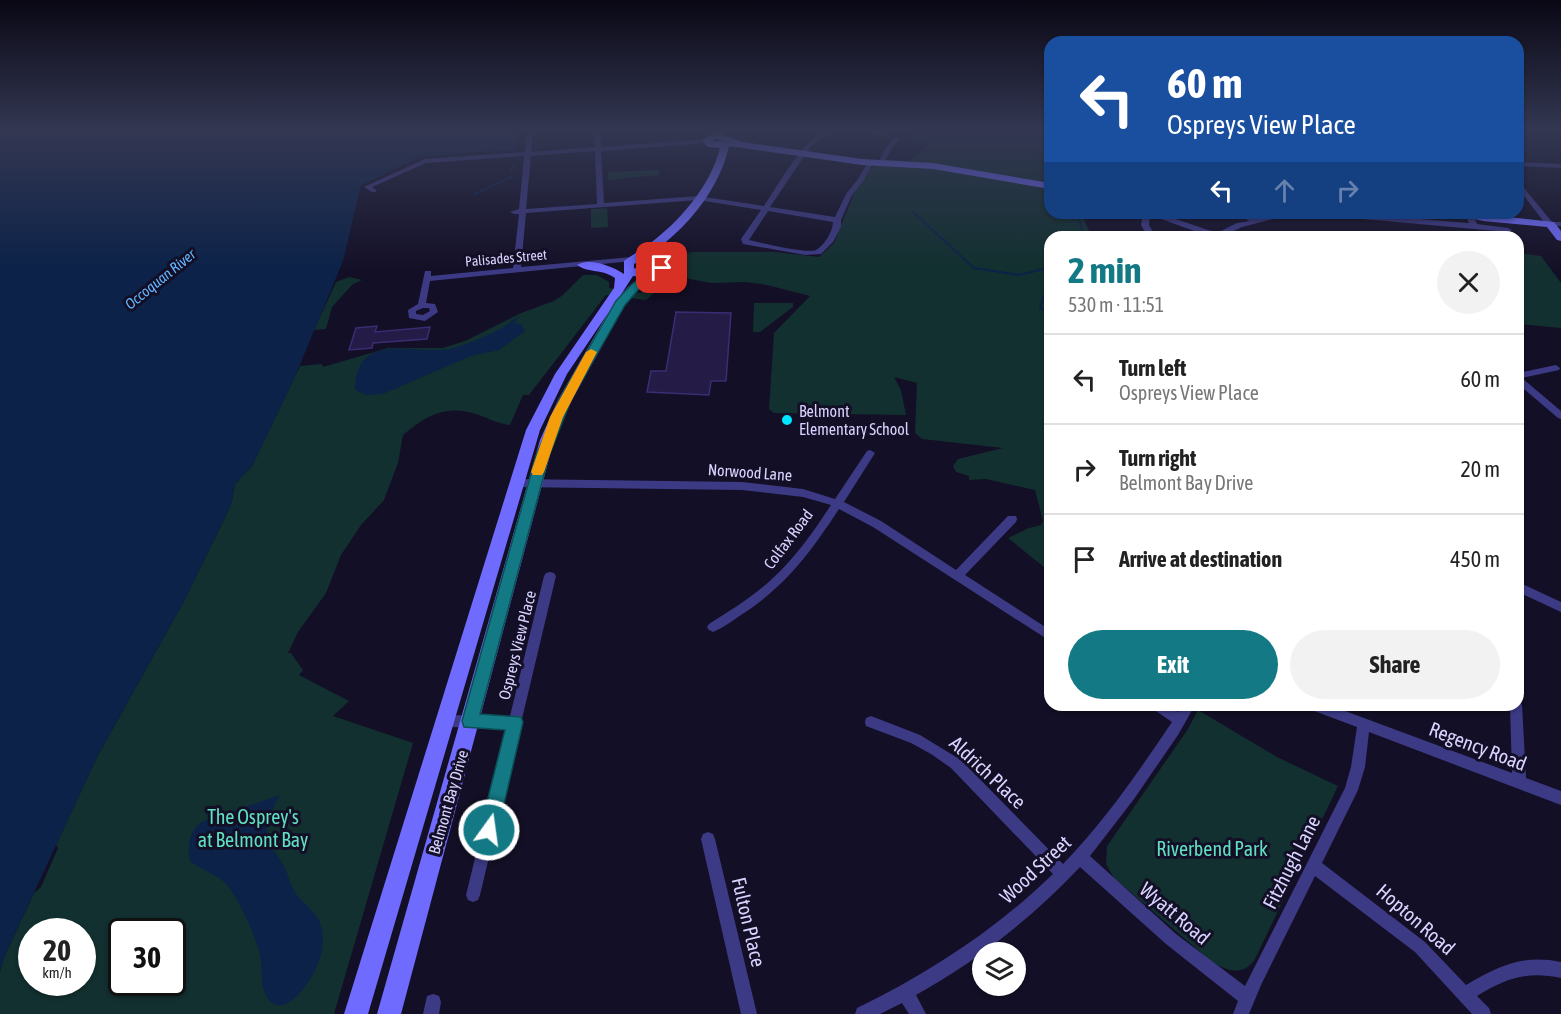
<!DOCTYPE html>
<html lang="en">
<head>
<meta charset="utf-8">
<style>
  :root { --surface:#fff; --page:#f2f2f2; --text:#222; --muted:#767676; --line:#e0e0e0; --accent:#137a85 }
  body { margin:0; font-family:"Asap Condensed",sans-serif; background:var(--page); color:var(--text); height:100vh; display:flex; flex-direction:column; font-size:22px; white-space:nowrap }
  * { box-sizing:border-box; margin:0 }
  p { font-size:20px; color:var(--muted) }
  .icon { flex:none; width:33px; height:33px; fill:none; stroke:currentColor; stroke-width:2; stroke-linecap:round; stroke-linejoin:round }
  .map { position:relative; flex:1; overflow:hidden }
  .details { position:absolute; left:1044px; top:231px; width:480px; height:480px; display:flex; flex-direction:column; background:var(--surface); border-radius:18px; box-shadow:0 2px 4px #0004 }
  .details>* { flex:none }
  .guide { position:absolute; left:1044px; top:36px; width:480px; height:183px; border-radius:18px; box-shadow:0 2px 4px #0004; background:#1a4fa0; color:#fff; overflow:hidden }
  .tools { position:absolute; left:972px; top:942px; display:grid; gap:12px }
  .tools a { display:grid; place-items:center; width:54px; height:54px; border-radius:50%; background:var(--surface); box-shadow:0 2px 4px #0004; font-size:30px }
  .speed { position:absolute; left:18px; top:918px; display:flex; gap:12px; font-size:30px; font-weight:700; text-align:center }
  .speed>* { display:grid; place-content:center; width:78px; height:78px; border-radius:50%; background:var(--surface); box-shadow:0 2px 4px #0004; line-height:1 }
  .speed small { font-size:15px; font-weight:400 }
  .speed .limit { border:3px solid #111; border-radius:9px; background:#fff; color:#111 }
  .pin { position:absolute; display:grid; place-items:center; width:51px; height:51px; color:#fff; margin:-26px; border-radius:12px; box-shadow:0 3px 9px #0006 }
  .me { position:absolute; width:66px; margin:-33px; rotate:14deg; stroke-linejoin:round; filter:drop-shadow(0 0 4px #0008) }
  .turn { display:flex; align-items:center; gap:21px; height:126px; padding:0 24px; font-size:27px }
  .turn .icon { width:78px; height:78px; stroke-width:2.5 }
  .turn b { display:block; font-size:42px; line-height:51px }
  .lanes { display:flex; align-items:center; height:57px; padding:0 24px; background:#0003; justify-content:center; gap:30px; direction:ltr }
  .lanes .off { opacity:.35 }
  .round { display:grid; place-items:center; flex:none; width:63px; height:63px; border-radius:32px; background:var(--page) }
  .headline { display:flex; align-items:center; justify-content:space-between; height:102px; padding:0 24px }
  h1 { font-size:36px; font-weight:700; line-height:45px; color:var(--accent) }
  .button { display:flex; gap:12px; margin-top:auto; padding:12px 24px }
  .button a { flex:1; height:69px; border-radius:36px; background:var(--accent); color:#fff; font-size:24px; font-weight:700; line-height:69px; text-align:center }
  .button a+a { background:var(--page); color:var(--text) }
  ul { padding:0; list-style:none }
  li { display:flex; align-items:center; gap:18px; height:90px; padding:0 24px; border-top:2px solid var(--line) }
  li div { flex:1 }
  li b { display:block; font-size:22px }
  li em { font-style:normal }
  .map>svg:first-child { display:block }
  .green { fill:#12302f; fill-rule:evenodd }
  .water { fill:#0c2248 }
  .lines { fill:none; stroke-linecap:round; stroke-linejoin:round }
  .stream { stroke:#0c2248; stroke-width:2 }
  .building { fill:#241b47; stroke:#3b2d73; stroke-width:1.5 }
  .street { fill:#3d3a85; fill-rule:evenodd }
  .secondary { fill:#6f6bff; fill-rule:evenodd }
  .route { fill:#137a85; stroke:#0c4f56; stroke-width:1.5 }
  .slow { fill:#f59e0b }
  .poi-dot { fill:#00e5ff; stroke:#130f26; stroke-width:2 }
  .labels { text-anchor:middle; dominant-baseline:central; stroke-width:6; stroke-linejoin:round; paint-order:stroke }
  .far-street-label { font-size:14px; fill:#d9d4ff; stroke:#130f26 }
  .far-water-label { font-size:15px; font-style:italic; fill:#62b6ff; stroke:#130f26 }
  .poi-label { font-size:16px; fill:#d9d4ff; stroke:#130f26; text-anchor:start }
  .street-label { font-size:16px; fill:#d9d4ff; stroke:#130f26 }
  .near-street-label { font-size:20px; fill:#d9d4ff; stroke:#130f26 }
  .near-park-label { font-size:20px; fill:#5fe0c0; stroke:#130f26 }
</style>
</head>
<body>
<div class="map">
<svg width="1561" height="1014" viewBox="0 0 1561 1014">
  <rect width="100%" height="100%" fill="#130f26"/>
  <path class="green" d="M923,129H1050V213H1081L1092,237H1050V572L1008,538L1029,528L1041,525L1043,521L1035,490L986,479L969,480V476L956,472L953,466L958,459L1003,448L922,439L915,433L917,383L894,377L901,390L906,415L774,413L769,409L774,333L810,296L767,285L746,282L712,283L673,276L646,300L606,295L529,395H523L510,425C500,424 489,419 479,415C447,404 428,414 403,435L398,463L384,500L361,525L341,555L326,593L298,632L288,653H291L303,670L299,675L349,701L333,716L413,743L334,1014H0V972L4,957L34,893L41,887L58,848L56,845L97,757L184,601L231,505L235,484L252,466L300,366L322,364L323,367L388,348H443L465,341L521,313L554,301L563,295L583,275H597L609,282V288L640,293L667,271L676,258L692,252H774L819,257L834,243L855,191L871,168L888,160L909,161L930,144L906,137ZM32,932H82V982H32ZM122,932H172V982H122Z
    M659,170V175L608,180V172Z
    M607,208L608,227L591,228V209Z
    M1518,253L1541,256L1561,283V328L1518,324Z
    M349,277L362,280L353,284L332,307L326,329L314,330L336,282Z
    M754,303H793V307L760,332H753Z
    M1198,710L1277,757L1338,786L1255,959C1243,977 1228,971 1212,962L1114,878L1106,864L1107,846L1188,729Z"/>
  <path class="water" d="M0,129H518L515,148L513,149L420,157L361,185L343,261L294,379L252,466L235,484L231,505L184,601L97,757L4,957L0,972Z
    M519,316L514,323L521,324L525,331L499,350L471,356L383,394L366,395L355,390C356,327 418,357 453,348C467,345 497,332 508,324C512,321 515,318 519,316Z
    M280,795C275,805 268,816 267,829C266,843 274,850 281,861C288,871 289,884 296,894C302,902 311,908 317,917C332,942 316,976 298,995C289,1004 277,1011 268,999C259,986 263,969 260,955C257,939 236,892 224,882C214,873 201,870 190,861C187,844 189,833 201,822Z"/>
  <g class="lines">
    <path class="stream" d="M511,171L514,164
      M475,194L511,177
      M913,212L974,268L1019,275L1044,269L1050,270
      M1077,213L1084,237
      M1050,279L1040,307L1050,315"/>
  </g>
  <path class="building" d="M676,312L731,313L726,381H711L709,395L647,392L651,371H666Z
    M377,326L375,332L430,327L427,339L373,343L372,348L349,350L356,328Z"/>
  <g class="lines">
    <path class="street" d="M527,129H533L531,152L595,147L594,129H600L601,147L696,140L708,137L711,139L696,144L601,151L604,203L698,196L764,206C778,186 808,129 834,129L811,146L770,207L835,217L846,194L858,179L868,162L873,163L864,180L852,195L841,220V227L833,242L821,254L805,255L743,244L741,239L761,210L698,200L526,213L521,267L632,257L636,259L632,261L430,281L426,303L435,304L438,312L425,321L409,318L408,310L418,304L425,271H431V276L513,268L519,214H514L510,212L519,209L524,156L426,163L372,187L376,190V192H372L364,187L425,159L525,152ZM595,151L597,204L526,209L531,156ZM768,211L833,222C833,231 825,245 816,250C807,254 762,243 749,240ZM423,308H429L430,311L423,315L416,314V311Z
      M706,129H713L726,136L721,137Z
      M859,129L885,131L900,129C889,138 871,135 859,129Z
      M895,137L900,138L891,150L883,164H879L878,163L885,149Z
      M1518,162L1561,164V168L1518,166Z
      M1518,182L1520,183L1552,222H1561V226H1547L1518,188Z
      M1143,213H1158L1217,233L1237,223L1249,221L1237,213H1246L1256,219L1283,213H1296L1242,227L1221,237H1211L1150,215L1149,225L1156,237H1148L1141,225Z
      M1315,213H1345L1469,223L1466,216L1470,214L1474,216L1477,224L1508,228L1512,230L1508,232L1319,215Z
      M1556,365L1560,368L1559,370L1522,378L1561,411V419L1558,418L1518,384V373Z
      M870,450L875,453L844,502L881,521L956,570L1008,516H1016L1017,519L1016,522L965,575L1050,630V641L873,527L839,509C810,553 786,586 741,615C732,621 723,628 713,632L709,630L707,627L709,624C731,610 754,596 773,578C796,557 814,531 831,505L803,497L742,490L516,487L511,483L516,479L742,482L803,489L835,499L867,451Z
      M550,572L554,573L556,576L480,895L478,900L473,902L468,900L466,895L507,728L444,727L439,725L438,721L439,717L444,715L510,716L544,576L546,573Z
      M1518,582L1561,602V612L1518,592Z
      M1518,700L1522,705L1526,778L1561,791V805L1369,732L1365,767L1358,790L1322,863L1425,942L1466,985C1498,966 1524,954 1561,962V978C1527,971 1506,978 1477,996L1489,1008L1491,1014H1472L1415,952L1315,876L1261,985L1249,1014H1233L1238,1001L1166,944L1080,867C1032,918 977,961 916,995L926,1014H909L902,1003L880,1014H855L857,1008C929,973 995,930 1053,874L951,768L931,754L911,743L866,726L865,722L866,718L871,716L920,735L961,760L1063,864C1105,821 1139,771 1172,722L1153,709L1152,705H1168L1178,712L1182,705H1195L1178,735L1134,799L1090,856L1176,934L1245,986L1345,788L1351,767L1357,727L1309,709L1308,705H1329L1512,773L1510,705H1518Z
      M708,832L713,834L715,839L757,1014H741L701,839L703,834Z
      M433,994L439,996L441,1002L439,1014H423L427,996Z"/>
    <path class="secondary" d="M718,133L743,142L862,159L933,163L1050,183V189L933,169L862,165L729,146C720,188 687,229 651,253L666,257L670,263L668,268L636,291L625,304L572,400L554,440L401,1014H377L540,440L558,400L608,313L567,374L540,430L368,1014H344L526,430L555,374L614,288L615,278C603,269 588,273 577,265C588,257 613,266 624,274V261C632,255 640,251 648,245C679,222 710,187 720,148L708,147L702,141L708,136ZM716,139L724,141H712ZM646,258L658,261L657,266L646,271L634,268V264ZM633,276L642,277L628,287L620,296Z
      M1451,213H1473L1554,222L1561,231V241L1557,240L1547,227L1483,221Z"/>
  </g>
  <linearGradient id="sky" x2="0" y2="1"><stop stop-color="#0a0815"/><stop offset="0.48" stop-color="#333752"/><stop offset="1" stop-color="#333752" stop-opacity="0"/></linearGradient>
  <rect width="1561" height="271" fill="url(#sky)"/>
  <path class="route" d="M659,266L667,268L639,289L625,305L571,400L549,456L480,714L521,717L523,722L498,830L495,837L489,839L482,837L480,830L505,730L464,727L462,721L536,456L559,400L616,301L632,284Z"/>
  <path class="slow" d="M591,349L597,352L563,417L544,472L542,475H533L531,472L550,417L586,352Z"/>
  <circle class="poi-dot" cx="787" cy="420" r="6"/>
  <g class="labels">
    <g class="far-street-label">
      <text transform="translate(506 258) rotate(-5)">Palisades Street</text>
    </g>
    <g class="far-water-label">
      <text transform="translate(160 279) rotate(-39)">Occoquan River</text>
    </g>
    <g class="poi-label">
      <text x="799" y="411">Belmont<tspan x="799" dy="18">Elementary School</tspan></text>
    </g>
    <g class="street-label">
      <text transform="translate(750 472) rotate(4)">Norwood Lane</text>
      <text transform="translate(788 539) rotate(-53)">Colfax Road</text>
      <text transform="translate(517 645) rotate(-76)">Ospreys View Place</text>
      <text transform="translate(448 802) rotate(-74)">Belmont Bay Drive</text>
    </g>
    <g class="near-street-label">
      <text transform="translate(1478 746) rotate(21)">Regency Road</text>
      <text transform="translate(988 772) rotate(43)">Aldrich Place</text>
      <text transform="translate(1291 862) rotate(-63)">Fitzhugh Lane</text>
      <text transform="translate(1035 869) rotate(-43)">Wood Street</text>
      <text transform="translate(1175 913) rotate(40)">Wyatt Road</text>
      <text transform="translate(1416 919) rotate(41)">Hopton Road</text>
      <text transform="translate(749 922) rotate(77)">Fulton Place</text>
    </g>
    <g class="near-park-label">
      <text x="253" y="816">The Osprey's<tspan x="253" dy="23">at Belmont Bay</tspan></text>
      <text x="1212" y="848">Riverbend Park</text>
    </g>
  </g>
</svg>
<div class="tools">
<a><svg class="icon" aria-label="layers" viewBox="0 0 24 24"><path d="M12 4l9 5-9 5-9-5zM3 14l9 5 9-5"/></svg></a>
</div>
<div class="speed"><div>20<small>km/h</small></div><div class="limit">30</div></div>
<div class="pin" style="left:662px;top:268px;background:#d93025"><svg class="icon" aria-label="arrive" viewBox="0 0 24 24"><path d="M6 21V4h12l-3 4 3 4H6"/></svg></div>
<svg class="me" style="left:489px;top:830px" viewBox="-20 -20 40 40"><circle r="17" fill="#137a85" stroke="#fff" stroke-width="3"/><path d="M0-11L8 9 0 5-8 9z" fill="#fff"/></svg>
<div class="guide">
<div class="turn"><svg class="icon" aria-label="left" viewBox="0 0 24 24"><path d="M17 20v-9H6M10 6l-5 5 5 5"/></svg><div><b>60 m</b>Ospreys View Place</div></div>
<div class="lanes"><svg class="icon" aria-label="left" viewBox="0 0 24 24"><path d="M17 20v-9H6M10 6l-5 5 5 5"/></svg><svg class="icon off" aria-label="ahead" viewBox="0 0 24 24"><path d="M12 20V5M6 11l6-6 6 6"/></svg><svg class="icon off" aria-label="right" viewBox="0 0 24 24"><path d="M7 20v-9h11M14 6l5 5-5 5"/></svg></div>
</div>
<section class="details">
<div class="headline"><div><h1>2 min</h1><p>530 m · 11:51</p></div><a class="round"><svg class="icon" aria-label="close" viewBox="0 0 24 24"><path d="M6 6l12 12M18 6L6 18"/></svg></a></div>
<ul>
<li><svg class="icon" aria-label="left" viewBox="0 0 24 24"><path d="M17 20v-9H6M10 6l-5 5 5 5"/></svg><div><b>Turn left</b><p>Ospreys View Place</p></div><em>60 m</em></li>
<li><svg class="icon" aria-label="right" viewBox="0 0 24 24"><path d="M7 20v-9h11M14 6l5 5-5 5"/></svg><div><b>Turn right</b><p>Belmont Bay Drive</p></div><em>20 m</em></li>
<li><svg class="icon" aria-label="arrive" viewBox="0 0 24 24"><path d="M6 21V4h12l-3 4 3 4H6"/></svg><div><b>Arrive at destination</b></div><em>450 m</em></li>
</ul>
<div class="button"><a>Exit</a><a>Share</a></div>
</section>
</div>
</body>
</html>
